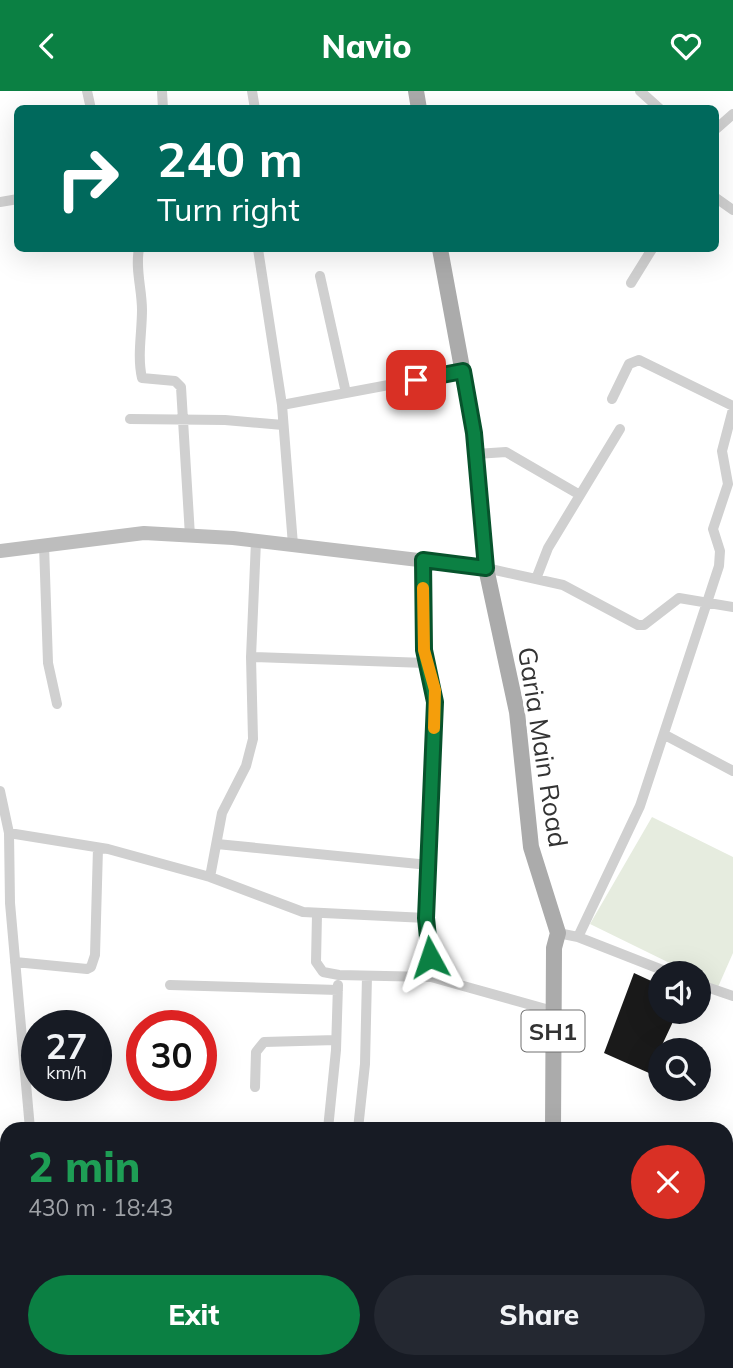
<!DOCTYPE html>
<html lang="en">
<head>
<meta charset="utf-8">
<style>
  :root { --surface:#171b24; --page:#242831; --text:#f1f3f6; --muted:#9ea1a6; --accent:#0b8043 }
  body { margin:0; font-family:Mulish,sans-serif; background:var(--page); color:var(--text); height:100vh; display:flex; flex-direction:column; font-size:26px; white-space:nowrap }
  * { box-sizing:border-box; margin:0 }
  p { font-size:23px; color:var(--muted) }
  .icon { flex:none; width:38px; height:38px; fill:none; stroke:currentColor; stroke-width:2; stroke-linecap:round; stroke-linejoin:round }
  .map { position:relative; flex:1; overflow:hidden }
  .drawer { position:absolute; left:0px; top:1031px; width:733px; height:247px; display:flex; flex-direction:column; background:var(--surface); border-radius:21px 21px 0 0; box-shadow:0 7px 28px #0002 }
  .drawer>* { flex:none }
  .guide { position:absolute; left:14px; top:14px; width:705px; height:147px; border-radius:10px; box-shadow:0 7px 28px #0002; background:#00695c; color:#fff; overflow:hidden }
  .controls { position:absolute; left:648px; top:870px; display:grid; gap:14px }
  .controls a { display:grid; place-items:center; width:63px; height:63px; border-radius:50%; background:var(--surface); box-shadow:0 7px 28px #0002; font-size:35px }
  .speed { position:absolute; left:21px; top:919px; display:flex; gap:14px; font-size:35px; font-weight:700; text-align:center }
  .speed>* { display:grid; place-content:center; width:91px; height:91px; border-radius:50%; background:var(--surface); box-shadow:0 7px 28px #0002; line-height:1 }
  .speed small { font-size:18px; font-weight:400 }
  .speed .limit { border:10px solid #d22; background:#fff; color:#111 }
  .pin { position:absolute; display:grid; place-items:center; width:60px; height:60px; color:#fff; margin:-30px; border-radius:14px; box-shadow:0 4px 10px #0006 }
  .me { position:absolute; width:77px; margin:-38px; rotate:355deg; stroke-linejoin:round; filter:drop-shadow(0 0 5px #0008) }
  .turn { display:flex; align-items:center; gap:24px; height:147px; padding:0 28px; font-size:32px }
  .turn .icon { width:91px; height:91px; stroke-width:2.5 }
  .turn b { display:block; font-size:49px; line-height:60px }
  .round { display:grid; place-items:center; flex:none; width:74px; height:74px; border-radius:37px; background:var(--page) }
  .overview { display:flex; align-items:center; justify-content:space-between; height:119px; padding:0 28px }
  h1 { font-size:42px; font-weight:800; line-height:52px; color:#1e9e55 }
  .primary-button { display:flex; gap:14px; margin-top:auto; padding:14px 28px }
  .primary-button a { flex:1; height:80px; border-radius:42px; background:var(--accent); color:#fff; font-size:28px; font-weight:800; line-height:80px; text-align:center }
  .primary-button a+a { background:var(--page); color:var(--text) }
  header { display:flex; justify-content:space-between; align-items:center; height:91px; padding:0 28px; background:var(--accent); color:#fff; font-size:32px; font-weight:800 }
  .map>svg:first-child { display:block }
  .green { fill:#e6ecdf }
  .building { fill:#1a1a1a }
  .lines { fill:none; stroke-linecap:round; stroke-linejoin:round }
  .minor { stroke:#d0d0d0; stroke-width:10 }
  .secondary { stroke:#bdbdbd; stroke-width:14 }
  .primary { stroke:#ababab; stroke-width:16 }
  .route-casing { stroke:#07532c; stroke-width:18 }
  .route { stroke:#0b8043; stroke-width:12 }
  .slow { stroke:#f59e0b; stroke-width:12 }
  .labels { text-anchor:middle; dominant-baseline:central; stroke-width:7; stroke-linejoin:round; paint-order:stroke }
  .shield { fill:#fff; stroke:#707070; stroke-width:2 }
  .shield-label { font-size:24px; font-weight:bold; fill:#333 }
  .street-label { font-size:26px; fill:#333; stroke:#fff }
</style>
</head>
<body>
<header><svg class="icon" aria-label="back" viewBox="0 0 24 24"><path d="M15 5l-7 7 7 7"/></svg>Navio<svg class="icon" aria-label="heart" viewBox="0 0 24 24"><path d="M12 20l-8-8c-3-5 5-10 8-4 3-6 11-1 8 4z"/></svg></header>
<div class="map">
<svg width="733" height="1277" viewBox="0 0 733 1277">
  <rect width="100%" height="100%" fill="#fff"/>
  <path class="green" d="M652,726L733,766V862L718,896L698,886V882H690L590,833Z"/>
  <path class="building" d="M634,882L660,894V920H678L649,982L604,962Z"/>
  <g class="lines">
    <path class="minor" d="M87,0L91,18
      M162,0L163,18
      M252,0L255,18
      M640,0L660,18
      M716,38L733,23
      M716,107L733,119
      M0,111L18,108
      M139,158C135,178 142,198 142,219C142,242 137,265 142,287L175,290L181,296L190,445
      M258,158L282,314L293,454
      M320,185L346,302
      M631,192L652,158
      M612,308L629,273L639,269L733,315
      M282,314L463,280
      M130,328L225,329L283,334
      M476,363L506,361L580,404
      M44,454L48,572L57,613
      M423,469V559L433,589L435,611L426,827L431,886
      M486,477L563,494L638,534H644L679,507L733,516
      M536,488L548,457L620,338
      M251,566L426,572
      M665,644L733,680
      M0,700L9,742L10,812L30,1038
      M9,742L108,758L210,786L303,821L426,827
      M217,753L429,774
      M210,786L222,722L246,675L253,648L251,566L256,450
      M317,823L316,871L323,881L339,884L431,886L553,920
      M558,842L578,846L670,882
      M578,846L640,715L719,475L720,460L713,438L728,393L722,360L733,318
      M15,871L87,878L91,876L95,864L98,757
      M698,893L733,905
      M170,894L338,899
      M255,996L256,961L264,951L336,949
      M328,1038L336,959L338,894
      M358,1038L365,973L367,885
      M726,1205L733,1207
      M0,1226H7
      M49,1270V1277
      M327,1270V1277"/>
    <path class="secondary" d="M0,460L144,442L233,447L486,477"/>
    <path class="primary" d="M416,0L419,18
      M440,158L474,342L486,477L517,621L531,756L558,842L554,857L553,1038
      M557,1270L558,1277"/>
  </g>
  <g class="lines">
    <defs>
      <path id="route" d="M416,289L463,280L474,342L486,477L423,469L424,559L435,611L426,827L430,866"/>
    </defs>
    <use href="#route" class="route-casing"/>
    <use href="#route" class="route"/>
    <path class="slow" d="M423,497L424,559L435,599L434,637"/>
  </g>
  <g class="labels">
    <rect class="shield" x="521.5" y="919.5" width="63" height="41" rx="5"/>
    <g class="shield-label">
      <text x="553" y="940">SH1</text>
    </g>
    <g class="street-label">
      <text transform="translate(543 656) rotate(81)">Garia Main Road</text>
    </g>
  </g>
</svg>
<div class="controls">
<a><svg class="icon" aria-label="sound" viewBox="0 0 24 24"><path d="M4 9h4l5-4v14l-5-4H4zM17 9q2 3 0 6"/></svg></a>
<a><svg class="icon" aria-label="search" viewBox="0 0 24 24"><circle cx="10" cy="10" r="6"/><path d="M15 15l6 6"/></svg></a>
</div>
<div class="speed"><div>27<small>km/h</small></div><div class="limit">30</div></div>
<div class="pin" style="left:416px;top:289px;background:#d93025"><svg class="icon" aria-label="arrive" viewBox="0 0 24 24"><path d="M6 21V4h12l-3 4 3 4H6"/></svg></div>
<svg class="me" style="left:430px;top:866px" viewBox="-20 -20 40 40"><path d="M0-17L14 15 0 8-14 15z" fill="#0b8043" stroke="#fff" stroke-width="4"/></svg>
<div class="guide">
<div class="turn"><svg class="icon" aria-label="right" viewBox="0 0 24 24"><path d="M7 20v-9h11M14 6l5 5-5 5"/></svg><div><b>240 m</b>Turn right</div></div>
</div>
<section class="drawer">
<div class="overview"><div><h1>2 min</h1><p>430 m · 18:43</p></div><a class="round" style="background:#d93025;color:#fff"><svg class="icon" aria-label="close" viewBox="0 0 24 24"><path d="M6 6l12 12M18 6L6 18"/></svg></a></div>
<div class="primary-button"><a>Exit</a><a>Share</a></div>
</section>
</div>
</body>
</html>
